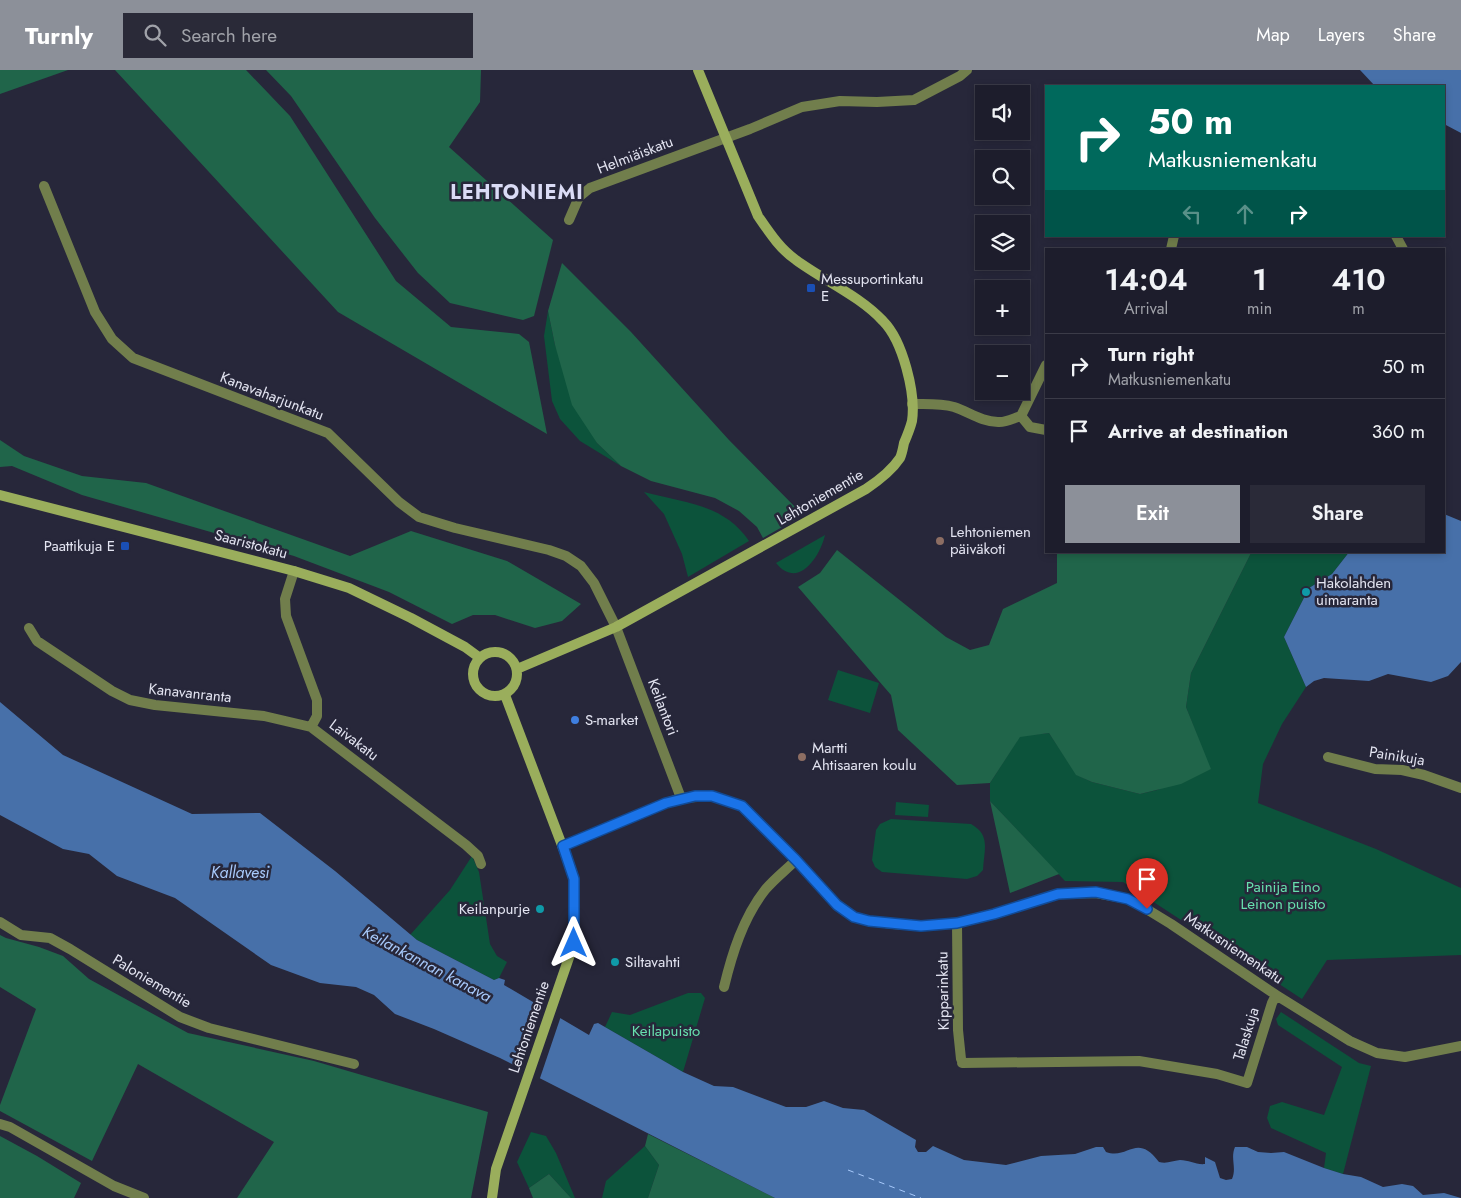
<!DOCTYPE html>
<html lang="en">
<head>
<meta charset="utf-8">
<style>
  :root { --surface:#1d1d2c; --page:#2a2a38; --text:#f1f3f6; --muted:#a0a2a9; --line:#3b3b48; --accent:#8c9099 }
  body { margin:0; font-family:Jost,sans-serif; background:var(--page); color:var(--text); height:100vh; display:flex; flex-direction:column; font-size:19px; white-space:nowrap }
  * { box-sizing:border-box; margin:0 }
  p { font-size:16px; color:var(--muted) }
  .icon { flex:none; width:28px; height:28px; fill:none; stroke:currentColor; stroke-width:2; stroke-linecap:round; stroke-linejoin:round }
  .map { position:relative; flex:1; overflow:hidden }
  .details { position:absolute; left:1045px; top:178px; width:400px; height:305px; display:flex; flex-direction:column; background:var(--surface); border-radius:0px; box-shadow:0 2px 8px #0003,0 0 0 1px var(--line) }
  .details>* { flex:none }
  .top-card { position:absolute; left:1045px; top:15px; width:400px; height:152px; border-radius:0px; box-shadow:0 2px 8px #0003,0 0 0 1px var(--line); background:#00695c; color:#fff; overflow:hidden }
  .tools { position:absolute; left:975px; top:15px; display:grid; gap:10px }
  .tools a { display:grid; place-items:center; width:55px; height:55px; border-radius:0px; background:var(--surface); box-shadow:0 2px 8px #0003,0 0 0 1px var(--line); font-size:25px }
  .pin { position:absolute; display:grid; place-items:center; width:42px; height:42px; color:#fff; margin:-51px -21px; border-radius:50% 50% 50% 0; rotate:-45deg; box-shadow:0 0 5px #0007 }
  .pin .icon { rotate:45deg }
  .me { position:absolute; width:55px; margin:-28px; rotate:0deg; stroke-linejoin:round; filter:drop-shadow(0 0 4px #0008) }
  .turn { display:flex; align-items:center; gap:18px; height:105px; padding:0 20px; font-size:22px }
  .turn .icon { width:65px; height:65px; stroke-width:2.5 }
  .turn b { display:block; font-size:35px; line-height:42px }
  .lanes { display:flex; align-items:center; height:48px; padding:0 20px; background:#0003; justify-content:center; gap:25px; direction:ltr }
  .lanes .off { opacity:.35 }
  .eta { display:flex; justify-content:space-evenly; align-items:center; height:85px; text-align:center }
  .eta b { font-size:30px; font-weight:600; line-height:35px }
  .button { display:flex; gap:10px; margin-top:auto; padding:10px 20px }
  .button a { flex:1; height:58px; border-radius:0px; background:var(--accent); color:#fff; font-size:20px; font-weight:600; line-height:58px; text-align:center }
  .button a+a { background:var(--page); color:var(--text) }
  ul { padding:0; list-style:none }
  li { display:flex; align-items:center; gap:15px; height:65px; padding:0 20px; border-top:1px solid var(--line) }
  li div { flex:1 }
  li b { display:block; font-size:19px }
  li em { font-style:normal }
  header { display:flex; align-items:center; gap:30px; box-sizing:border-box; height:70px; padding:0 25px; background:var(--accent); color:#fff }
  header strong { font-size:24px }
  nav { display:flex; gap:28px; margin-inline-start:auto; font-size:18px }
  .search { width:350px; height:45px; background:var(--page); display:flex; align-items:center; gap:12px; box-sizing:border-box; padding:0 18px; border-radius:0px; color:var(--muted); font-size:19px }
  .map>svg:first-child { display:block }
  .green { fill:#0c533b }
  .forest { fill:#20654a }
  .water { fill:#4770a9 }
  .pier { fill:#27273a }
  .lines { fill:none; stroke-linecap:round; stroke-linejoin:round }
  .ferry { stroke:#a8cafc; stroke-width:1; stroke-dasharray:6 5; stroke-linecap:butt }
  .street { stroke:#717e4c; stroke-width:10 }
  .secondary { stroke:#9aae5c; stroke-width:10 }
  .route-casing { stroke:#114b97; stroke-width:12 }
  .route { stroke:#1a73e8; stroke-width:9 }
  .transit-dot { fill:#1a4fb4; stroke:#27273a; stroke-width:2 }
  .education-dot { fill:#8d6e63; stroke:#27273a; stroke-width:2 }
  .culture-dot { fill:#0f9aa8; stroke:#27273a; stroke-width:2 }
  .shop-dot { fill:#3f7fe0; stroke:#27273a; stroke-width:2 }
  .labels { text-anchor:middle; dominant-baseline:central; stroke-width:5; stroke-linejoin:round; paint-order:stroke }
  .street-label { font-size:15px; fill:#e3e4f1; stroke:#27273a }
  .poi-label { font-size:15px; fill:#e3e4f1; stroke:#27273a; text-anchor:start }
  .park-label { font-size:15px; fill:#67e0ae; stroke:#27273a }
  .water-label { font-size:16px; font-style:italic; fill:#a8cafc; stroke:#27273a }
  .district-label { font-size:20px; font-weight:bold; letter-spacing:1px; fill:#dadbf5; stroke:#27273a }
</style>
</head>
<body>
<header>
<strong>Turnly</strong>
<div class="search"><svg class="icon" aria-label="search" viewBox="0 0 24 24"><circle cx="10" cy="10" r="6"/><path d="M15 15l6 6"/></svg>Search here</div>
<nav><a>Map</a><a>Layers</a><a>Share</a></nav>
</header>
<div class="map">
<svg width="1461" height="1128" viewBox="0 0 1461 1128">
  <rect width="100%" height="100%" fill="#27273a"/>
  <path class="green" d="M548,241L555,275L597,373L621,396L580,371L560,349L552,331L544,266Z
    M644,422C685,433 724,434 749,471L688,507L682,484L664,444Z
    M825,465C820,487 798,520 776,493Z
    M1252,481H1350L1332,504L1309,518L1284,567L1306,617L1282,654L1263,694L1258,733L1376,779L1461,818V885L1327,890L1302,929L1123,812L1065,811L990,731V713L1020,666L1049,663L1077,705L1092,712L1140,724L1157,720L1210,699L1186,637L1191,603Z
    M838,600L879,613L870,643L828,630Z
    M896,732L929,735L928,747L895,745Z
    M891,749L971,754C991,765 984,780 983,800L977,806L967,809L882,802L875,797L872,790L876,760L880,754Z
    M472,786L479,802L490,874L497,886L507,892L499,908L494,910L417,870L410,865L450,820Z
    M688,923H701L705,928L683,1002L605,957L612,942L630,945Z
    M1281,942L1359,993L1371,996L1343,1104L1324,1098L1326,1083L1271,1058L1267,1048L1270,1036L1282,1032L1324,1045L1342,997L1278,955L1276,949Z
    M531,1062L546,1066L556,1083L575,1128H571L549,1104L529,1118L517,1092Z
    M645,1076L659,1095L648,1128H602L606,1111Z"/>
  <path class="forest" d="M0,0H68L0,24Z
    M115,0H246L290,46L396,211L451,257L519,264L529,272L547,364L338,242Z
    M266,0H481L480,32L449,77L553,170L534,246L523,250L450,233L418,203L375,148L291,26Z
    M562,193L631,262L729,370L803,445L763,468L757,457L739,441L715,428L651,411L621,396L597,373L572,335L555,275L548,241Z
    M0,370L24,386L82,406L146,413L350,486L411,461L507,491L581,534L562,551L535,558L495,545H473L452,554L389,522L294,486L82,425L12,396L0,397Z
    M837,480L946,567L970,580L989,575L1003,539L1057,513V481H1252L1191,603L1186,637L1211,699L1181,714L1140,724L1092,712L1076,705L1049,663L1020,667L990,713L957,715L898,660L891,625L798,517L820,503Z
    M990,731L1059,804L1010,823Z
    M0,865L6,868L39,877L63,886L89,909L188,963L314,991L488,1042L471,1128H237L274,1072L138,994L92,1091L0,1041V1035L36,939L0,917Z
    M648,1064L775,1128H648L659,1095L645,1076Z
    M0,1066L37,1086L81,1113L74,1128H0Z
    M549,1104L571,1128H533L529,1118Z"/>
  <path class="water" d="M1360,0H1461V63L1444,54V16H1375Z
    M1444,444L1461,451V592L1448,606L1431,612L1388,604L1369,611L1324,608L1314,611L1306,617L1284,567L1309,518L1332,504L1350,481H1444Z
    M0,632L63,685L192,744L260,743L335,801L417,870L494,910L499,908L505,910L504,915L589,965L594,954L598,953L683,1002L714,1016L733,1017L786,1037H806L824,1031L843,1038L864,1040L916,1070L915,1077L918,1082H926L933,1076L964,1090L1006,1095L1041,1086L1075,1084L1096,1077H1103L1106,1082C1129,1090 1136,1062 1159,1092C1167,1094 1172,1091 1180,1090C1189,1090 1196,1095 1205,1094V1087L1215,1092L1220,1108L1226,1110L1232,1109C1237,1097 1230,1089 1235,1077H1247L1258,1082L1271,1083L1284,1082L1324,1098L1343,1104L1361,1107L1383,1117L1402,1114L1413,1116L1423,1125L1444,1123L1461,1128H775L500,988L434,959L395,944L374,925L356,917L320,913L271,895L175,828L117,806L89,784L63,779L0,745Z"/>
  <path class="pier" d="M537,931L561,946L539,1011L514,998Z"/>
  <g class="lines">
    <path class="ferry" d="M848,1100L921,1128"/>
    <path class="street" d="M44,116L95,242L112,269L133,288L328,363L399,432L419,447L455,458L549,480L566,486L581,496L594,513L616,557L681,728
      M569,150L579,127L590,118L750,59L802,37L840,31L877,32L914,30L960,6L967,0
      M1396,166L1403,179
      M1171,179L1174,166
      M912,334C927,334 940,333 954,337C969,342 982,352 998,352C1005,353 1014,348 1021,346L1046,295
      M1021,346L1030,357L1046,360
      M294,501L285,529L286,546L317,630V646L311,657L466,775L478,786L481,794
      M29,558L37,571L112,621L130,630L155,635L264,646L311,657
      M1328,687L1375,699L1402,700L1424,705L1461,718
      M563,776L666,733L681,728L713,726L742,736L796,790L837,835L854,847L869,851L893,854L921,856L957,853L994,844L1058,824L1096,823L1128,829L1135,832L1171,854L1276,925L1350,971L1377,983L1405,987L1461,976
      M0,852L21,865L50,868L70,879L180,947L209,958L354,994
      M957,853L958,960L961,989
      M724,917C732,884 743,848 765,820C774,809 786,800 796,790
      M962,993L1139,991L1217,1004L1247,1013L1272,933L1276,925
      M0,1054L10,1057L114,1116L144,1128"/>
    <path class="secondary" d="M0,425L294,501L349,518L411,548L465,577L480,588
      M473 604a22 22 0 1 1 44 0a22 22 0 1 1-44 0Z
      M517,599L616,557L866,419C878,411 892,400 900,388C902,384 903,378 904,373C907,366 910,359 912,351C916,324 903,271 883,251C860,226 823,210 796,190C780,179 769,162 758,146L698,0
      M492,1128L496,1099L574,873V809L571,799L505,625"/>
  </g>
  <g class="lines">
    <defs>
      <path id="route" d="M574,873V809L563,776L666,733L695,726H712L742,736L796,790L837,835L854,847L869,851L921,856L957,853L994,844L1058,824L1096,822L1128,829L1147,839"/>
    </defs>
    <use href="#route" class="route-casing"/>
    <use href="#route" class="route"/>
  </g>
  <g class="transit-dot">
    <rect x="806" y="213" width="10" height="10" rx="2.5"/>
    <rect x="120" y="471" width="10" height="10" rx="2.5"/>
  </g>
  <g class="education-dot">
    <circle cx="940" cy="471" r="5"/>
    <circle cx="802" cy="687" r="5"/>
  </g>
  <g class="culture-dot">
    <circle cx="1306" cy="522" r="5"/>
    <circle cx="540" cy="839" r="5"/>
    <circle cx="615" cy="892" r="5"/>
  </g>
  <circle class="shop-dot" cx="575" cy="650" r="5"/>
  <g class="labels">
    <g class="street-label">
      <text transform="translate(635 85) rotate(-21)">Helmiäiskatu</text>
      <text transform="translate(272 326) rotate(21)">Kanavaharjunkatu</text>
      <text transform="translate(820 427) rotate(-30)">Lehtoniementie</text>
      <text transform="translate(251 474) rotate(15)">Saaristokatu</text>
      <text transform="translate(190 623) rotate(6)">Kanavanranta</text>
      <text transform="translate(663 637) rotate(69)">Keilantori</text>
      <text transform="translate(354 670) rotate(37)">Laivakatu</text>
      <text transform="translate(1397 686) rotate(9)">Painikuja</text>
      <text transform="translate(1234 878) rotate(34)">Matkusniemenkatu</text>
      <text transform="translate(152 911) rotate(31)">Paloniementie</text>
      <text transform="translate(943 921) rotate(-91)">Kipparinkatu</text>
      <text transform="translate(529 957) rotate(-71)">Lehtoniementie</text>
      <text transform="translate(1246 964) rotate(-73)">Talaskuja</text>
    </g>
    <g class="poi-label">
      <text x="821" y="209">Messuportinkatu<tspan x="821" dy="17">E</tspan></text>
      <text x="950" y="462">Lehtoniemen<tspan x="950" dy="17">päiväkoti</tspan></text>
      <text x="115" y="476" text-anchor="end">Paattikuja E</text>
      <text x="1316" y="513">Hakolahden<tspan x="1316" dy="17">uimaranta</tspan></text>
      <text x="585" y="650">S-market</text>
      <text x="812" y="678">Martti<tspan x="812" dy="17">Ahtisaaren koulu</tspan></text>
      <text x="530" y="839" text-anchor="end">Keilanpurje</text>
      <text x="625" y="892">Siltavahti</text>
    </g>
    <g class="park-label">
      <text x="1283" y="817">Painija Eino<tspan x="1283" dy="17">Leinon puisto</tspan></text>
      <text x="666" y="961">Keilapuisto</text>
    </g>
    <g class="water-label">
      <text x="240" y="802">Kallavesi</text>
      <text transform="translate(427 894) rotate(28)">Keilankannan kanava</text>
    </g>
    <g class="district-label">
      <text x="517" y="122">LEHTONIEMI</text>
    </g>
  </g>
</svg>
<div class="tools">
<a><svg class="icon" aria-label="sound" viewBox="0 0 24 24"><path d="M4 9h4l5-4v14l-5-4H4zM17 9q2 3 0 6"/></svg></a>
<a><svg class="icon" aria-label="search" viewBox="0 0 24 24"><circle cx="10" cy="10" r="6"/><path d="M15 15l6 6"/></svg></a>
<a><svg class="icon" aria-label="layers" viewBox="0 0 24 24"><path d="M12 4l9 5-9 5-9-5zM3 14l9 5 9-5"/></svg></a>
<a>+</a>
<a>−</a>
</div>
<div class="pin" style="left:1147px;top:839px;background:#d93025"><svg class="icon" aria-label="arrive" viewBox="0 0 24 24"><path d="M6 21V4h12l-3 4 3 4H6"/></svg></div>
<svg class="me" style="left:574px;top:873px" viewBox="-20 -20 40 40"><path d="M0-17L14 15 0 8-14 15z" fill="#1a73e8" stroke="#fff" stroke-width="4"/></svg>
<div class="top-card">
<div class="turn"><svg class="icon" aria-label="right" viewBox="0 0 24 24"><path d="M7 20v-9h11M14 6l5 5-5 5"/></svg><div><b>50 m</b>Matkusniemenkatu</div></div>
<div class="lanes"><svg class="icon off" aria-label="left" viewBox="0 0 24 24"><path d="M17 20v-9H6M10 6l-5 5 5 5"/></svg><svg class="icon off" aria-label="ahead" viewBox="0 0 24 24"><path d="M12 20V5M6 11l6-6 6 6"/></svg><svg class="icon" aria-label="right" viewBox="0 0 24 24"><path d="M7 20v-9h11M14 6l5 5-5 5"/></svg></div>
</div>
<section class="details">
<div class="eta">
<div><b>14:04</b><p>Arrival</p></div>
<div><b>1</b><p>min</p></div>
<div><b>410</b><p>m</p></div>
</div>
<ul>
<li><svg class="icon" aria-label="right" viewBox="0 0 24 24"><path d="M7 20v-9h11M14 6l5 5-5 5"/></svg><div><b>Turn right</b><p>Matkusniemenkatu</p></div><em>50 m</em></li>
<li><svg class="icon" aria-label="arrive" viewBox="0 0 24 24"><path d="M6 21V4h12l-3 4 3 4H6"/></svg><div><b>Arrive at destination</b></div><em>360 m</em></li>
</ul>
<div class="button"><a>Exit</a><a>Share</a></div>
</section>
</div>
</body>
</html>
